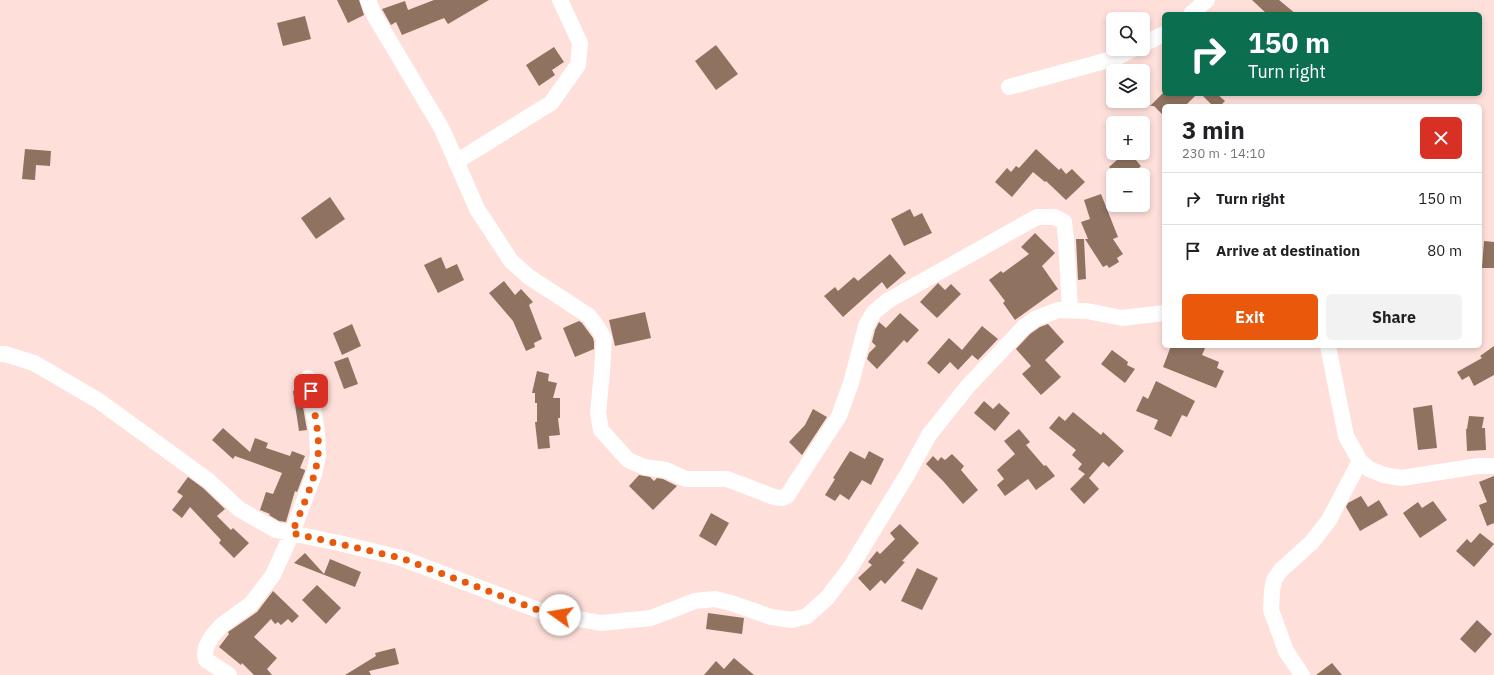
<!DOCTYPE html>
<html lang="en">
<head>
<meta charset="utf-8">
<style>
  :root { --surface:#fff; --page:#f2f2f2; --text:#202124; --muted:#757577; --line:#e0e0e0; --accent:#ea580c }
  body { margin:0; font-family:"IBM Plex Sans",sans-serif; background:var(--page); color:var(--text); height:100vh; display:flex; flex-direction:column; font-size:15px; white-space:nowrap }
  * { box-sizing:border-box; margin:0 }
  p { font-size:13px; color:var(--muted) }
  .icon { flex:none; width:22px; height:22px; fill:none; stroke:currentColor; stroke-width:2; stroke-linecap:round; stroke-linejoin:round }
  .map { position:relative; flex:1; overflow:hidden }
  .panel { position:absolute; left:1162px; top:104px; width:320px; height:244px; display:flex; flex-direction:column; background:var(--surface); border-radius:6px; box-shadow:0 2px 6px #0003 }
  .panel>* { flex:none }
  .guide { position:absolute; left:1162px; top:12px; width:320px; height:84px; border-radius:6px; box-shadow:0 2px 6px #0003; background:#0b6e4f; color:#fff; overflow:hidden }
  .fabs { position:absolute; left:1106px; top:12px; display:grid; gap:8px }
  .fabs a { display:grid; place-items:center; width:44px; height:44px; border-radius:6px; background:var(--surface); box-shadow:0 2px 6px #0003; font-size:20px }
  .pin { position:absolute; display:grid; place-items:center; width:34px; height:34px; color:#fff; margin:-17px; border-radius:8px; box-shadow:0 2px 6px #0006 }
  .me { position:absolute; width:44px; margin:-22px; rotate:283deg; stroke-linejoin:round; filter:drop-shadow(0 0 3px #0008) }
  .turn { display:flex; align-items:center; gap:14px; height:84px; padding:0 20px; font-size:18px }
  .turn .icon { width:52px; height:52px; stroke-width:2.5 }
  .turn b { display:block; font-size:28px; line-height:34px }
  .round { display:grid; place-items:center; flex:none; width:42px; height:42px; border-radius:6px; background:var(--page) }
  .summary { display:flex; align-items:center; justify-content:space-between; height:68px; padding:0 20px }
  h1 { font-size:24px; font-weight:700; line-height:30px }
  .primary-button { display:flex; gap:8px; margin-top:auto; padding:8px 20px }
  .primary-button a { flex:1; height:46px; border-radius:6px; background:var(--accent); color:#fff; font-size:16px; font-weight:700; line-height:46px; text-align:center }
  .primary-button a+a { background:var(--page); color:var(--text) }
  ul { padding:0; list-style:none }
  li { display:flex; align-items:center; gap:12px; height:52px; padding:0 20px; border-top:1px solid var(--line) }
  li div { flex:1 }
  li b { display:block; font-size:15px }
  li em { font-style:normal }
  .map>svg:first-child { display:block }
  .building { fill:#8f7260 }
  .lines { fill:none; stroke-linecap:round; stroke-linejoin:round }
  .minor { stroke:#fff; stroke-width:16 }
  .route { stroke:#ea580c; stroke-width:7; stroke-dasharray:0 12.6 }
</style>
</head>
<body>
<div class="map">
<svg width="1494" height="675" viewBox="0 0 1494 675">
  <rect width="100%" height="100%" fill="#ffdfd9"/>
  <path class="building" d="M337,0H359L364,15L348,23Z
    M434,0H489L448,24L444,18L402,35L396,22L391,25L382,9L405,1L408,10Z
    M1252,0H1279L1296,14H1267Z
    M305,16L311,39L283,46L277,23Z
    M716,45L738,74L716,90L695,61Z
    M554,47L564,62L552,70L555,75L539,86L526,65Z
    M1164,92V94H1197L1185,106H1164V116L1154,106H1150Z
    M1201,94H1217L1225,101L1220,106H1213Z
    M25,149L51,151L50,166L36,165L35,180L22,179Z
    M1036,149L1059,170L1061,168L1066,174L1072,169L1085,182L1066,200L1046,181L1045,182L1033,172L1012,197L995,182L1007,168L1011,172L1016,166L1019,168Z
    M1125,153H1130L1141,166L1139,168L1145,175H1116L1109,167Z
    M1101,194L1118,237L1113,239L1123,254L1117,258L1119,262L1109,268L1107,265L1103,267L1085,239H1088L1081,222L1090,219L1084,200Z
    M330,197L345,219L316,239L301,218Z
    M910,209L914,217L922,213L932,233L904,246L891,219Z
    M1035,233L1055,253L1042,266L1058,289L1015,320L1003,303L1005,301L989,280L1001,271L1003,273L1029,254L1021,247Z
    M1076,239H1084L1086,279L1078,280Z
    M1484,241L1494,242V268H1482Z
    M890,254L906,273L887,289L882,282L843,317L824,296L835,287L838,291L854,277L858,281Z
    M441,257L446,269L457,264L464,280L438,293L424,265Z
    M504,281L515,295L521,289L533,302L529,305L542,339L534,343L535,347L526,351L513,321L489,293Z
    M938,283L945,290L951,284L961,294L937,318L920,302Z
    M645,312L651,338L615,346L609,320Z
    M900,313L919,330L907,343L904,340L877,369L867,359L869,353L876,346L872,342L875,330L879,322L886,328Z
    M579,321L582,323L593,338L594,342V349L575,357L563,328Z
    M352,324L361,346L342,355L333,333Z
    M1048,324L1064,342L1045,360L1061,377L1041,395L1022,374L1031,366L1016,349L1030,334L1040,327Z
    M982,326L998,339L978,360L972,355L958,370L950,362L939,374L927,363L949,338L962,350Z
    M1171,346H1206L1202,355L1219,362L1217,368L1224,371L1216,388L1163,367Z
    M1494,346V375L1474,386L1469,376L1462,380L1457,372L1482,358L1480,356Z
    M1112,350L1128,362L1127,365L1135,369L1125,383L1101,364Z
    M348,357L358,384L344,389L334,362Z
    M537,371L549,374L548,381L557,383L553,398H560V418H558L560,435L549,436L550,448L538,449L535,422H537V403H535V393H532Z
    M1156,381L1195,401L1187,417L1182,415L1171,437L1154,429L1158,420L1136,411L1143,396L1148,399Z
    M300,390L307,430L299,431L293,391Z
    M984,401L993,409L999,403L1010,413L995,431L974,413Z
    M1432,405L1437,448L1418,450L1413,408Z
    M813,409L827,417L802,455L789,442L805,425Z
    M1073,412L1101,435L1103,432L1124,451L1109,467L1103,462L1089,478L1099,489L1084,504L1070,489L1085,474L1078,469L1082,464L1072,455L1076,450L1049,428L1059,416L1065,421Z
    M1469,416L1484,417L1482,428H1485L1486,450L1467,451L1466,429H1467Z
    M223,428L250,452L255,438L268,443L266,448L290,456L292,451L305,456L300,468L305,470V471L297,492L295,491L286,522L279,521L269,515L270,514L260,510L266,492L273,494L282,473L235,456L233,459L212,440Z
    M1019,429L1030,442L1026,445L1044,466L1046,465L1055,476L1036,490L1028,479L1005,496L997,485L1004,479L997,470L1015,454L1004,441Z
    M850,451L865,459L869,451L884,459L871,485L862,480L849,500L840,494L835,501L825,495L835,479L833,478Z
    M952,454L964,466L961,470L978,490L963,504L943,481L926,464L933,456L938,461L941,457L945,460Z
    M639,475L650,477L654,481L657,478L663,479L677,486L653,510L629,486Z
    M1494,476V523L1487,526L1479,505L1487,502L1479,482Z
    M188,477L203,488L225,509L217,516L231,530L233,528L249,543L234,558L219,543L221,540L190,507L182,518L172,510L183,496L177,492Z
    M1361,496L1368,507L1379,500L1388,515L1360,531L1346,507L1348,503Z
    M1433,501L1447,520L1420,538L1403,513L1418,502L1422,508Z
    M711,513L729,523L716,546L699,536Z
    M900,524L919,543L902,561L905,562L885,584L881,580L870,591L858,578L872,565L868,562L877,551L880,554L895,539L890,533Z
    M1480,533L1494,544L1474,567L1456,551L1467,539L1471,543Z
    M305,553L324,574L330,559L361,572L355,587L294,563Z
    M917,568L938,578L922,610L901,601Z
    M317,585L341,608L326,624L302,600Z
    M273,591L299,616L292,623L288,619L281,625L278,622L275,624L271,619L254,637L277,658L267,669L272,675H254L242,663L241,665L219,647L229,634L228,632L257,612Z
    M708,613L744,618L742,634L706,629Z
    M1477,620L1492,634L1475,653L1460,639Z
    M395,648L399,664L369,671L371,675H345L376,656L375,653Z
    M734,658L754,675H704L716,661L724,669Z
    M1332,663L1342,675H1316Z"/>
  <g class="lines">
    <path class="minor" d="M368,0L374,15L442,129L477,209L511,261L529,277L589,316L598,328L604,339L602,372L598,413L601,430L628,460L644,467L666,470L686,479H727L774,497L782,498L787,496L839,416L851,383L866,326L874,312L889,300L1037,217H1055L1064,222L1066,239L1070,309
      M1191,14L1207,0
      M1143,44L1164,34
      M1009,87L1116,58L1133,49
      M456,162L551,103L578,65L580,43L560,0
      M1328,346L1346,436L1360,461L1369,469L1384,475L1402,478L1478,466H1494
      M0,354H5L34,363L99,401L209,481L239,509L276,530L339,543L401,558L546,613L601,623L651,618L695,601L715,599L731,603L771,617L792,620L807,616L827,598L850,568L907,475L929,435L968,386L1024,327L1035,319L1058,310L1087,311L1122,318L1164,313
      M229,675L206,660L205,655L206,647L212,636L222,625L251,604L273,575L292,533L314,474L318,455L317,432L308,378
      M1302,675L1286,651L1271,610L1272,591L1274,580L1281,570L1312,542L1329,520L1360,461"/>
  </g>
  <g class="lines">
    <path class="route" d="M311,391C314,412 320,434 318,455C316,479 301,510 292,533L401,558L546,613L560,615"/>
  </g>
</svg>
<div class="fabs">
<a><svg class="icon" aria-label="search" viewBox="0 0 24 24"><circle cx="10" cy="10" r="6"/><path d="M15 15l6 6"/></svg></a>
<a><svg class="icon" aria-label="layers" viewBox="0 0 24 24"><path d="M12 4l9 5-9 5-9-5zM3 14l9 5 9-5"/></svg></a>
<a>+</a>
<a>−</a>
</div>
<div class="pin" style="left:311px;top:391px;background:#d93025"><svg class="icon" aria-label="arrive" viewBox="0 0 24 24"><path d="M6 21V4h12l-3 4 3 4H6"/></svg></div>
<svg class="me" style="left:560px;top:615px" viewBox="-20 -20 40 40"><circle r="19" fill="#fff"/><path d="M0-13L10 11 0 6-10 11z" fill="#ea580c"/></svg>
<div class="guide">
<div class="turn"><svg class="icon" aria-label="right" viewBox="0 0 24 24"><path d="M7 20v-9h11M14 6l5 5-5 5"/></svg><div><b>150 m</b>Turn right</div></div>
</div>
<section class="panel">
<div class="summary"><div><h1>3 min</h1><p>230 m · 14:10</p></div><a class="round" style="background:#d93025;color:#fff"><svg class="icon" aria-label="close" viewBox="0 0 24 24"><path d="M6 6l12 12M18 6L6 18"/></svg></a></div>
<ul>
<li><svg class="icon" aria-label="right" viewBox="0 0 24 24"><path d="M7 20v-9h11M14 6l5 5-5 5"/></svg><div><b>Turn right</b></div><em>150 m</em></li>
<li><svg class="icon" aria-label="arrive" viewBox="0 0 24 24"><path d="M6 21V4h12l-3 4 3 4H6"/></svg><div><b>Arrive at destination</b></div><em>80 m</em></li>
</ul>
<div class="primary-button"><a>Exit</a><a>Share</a></div>
</section>
</div>
</body>
</html>
